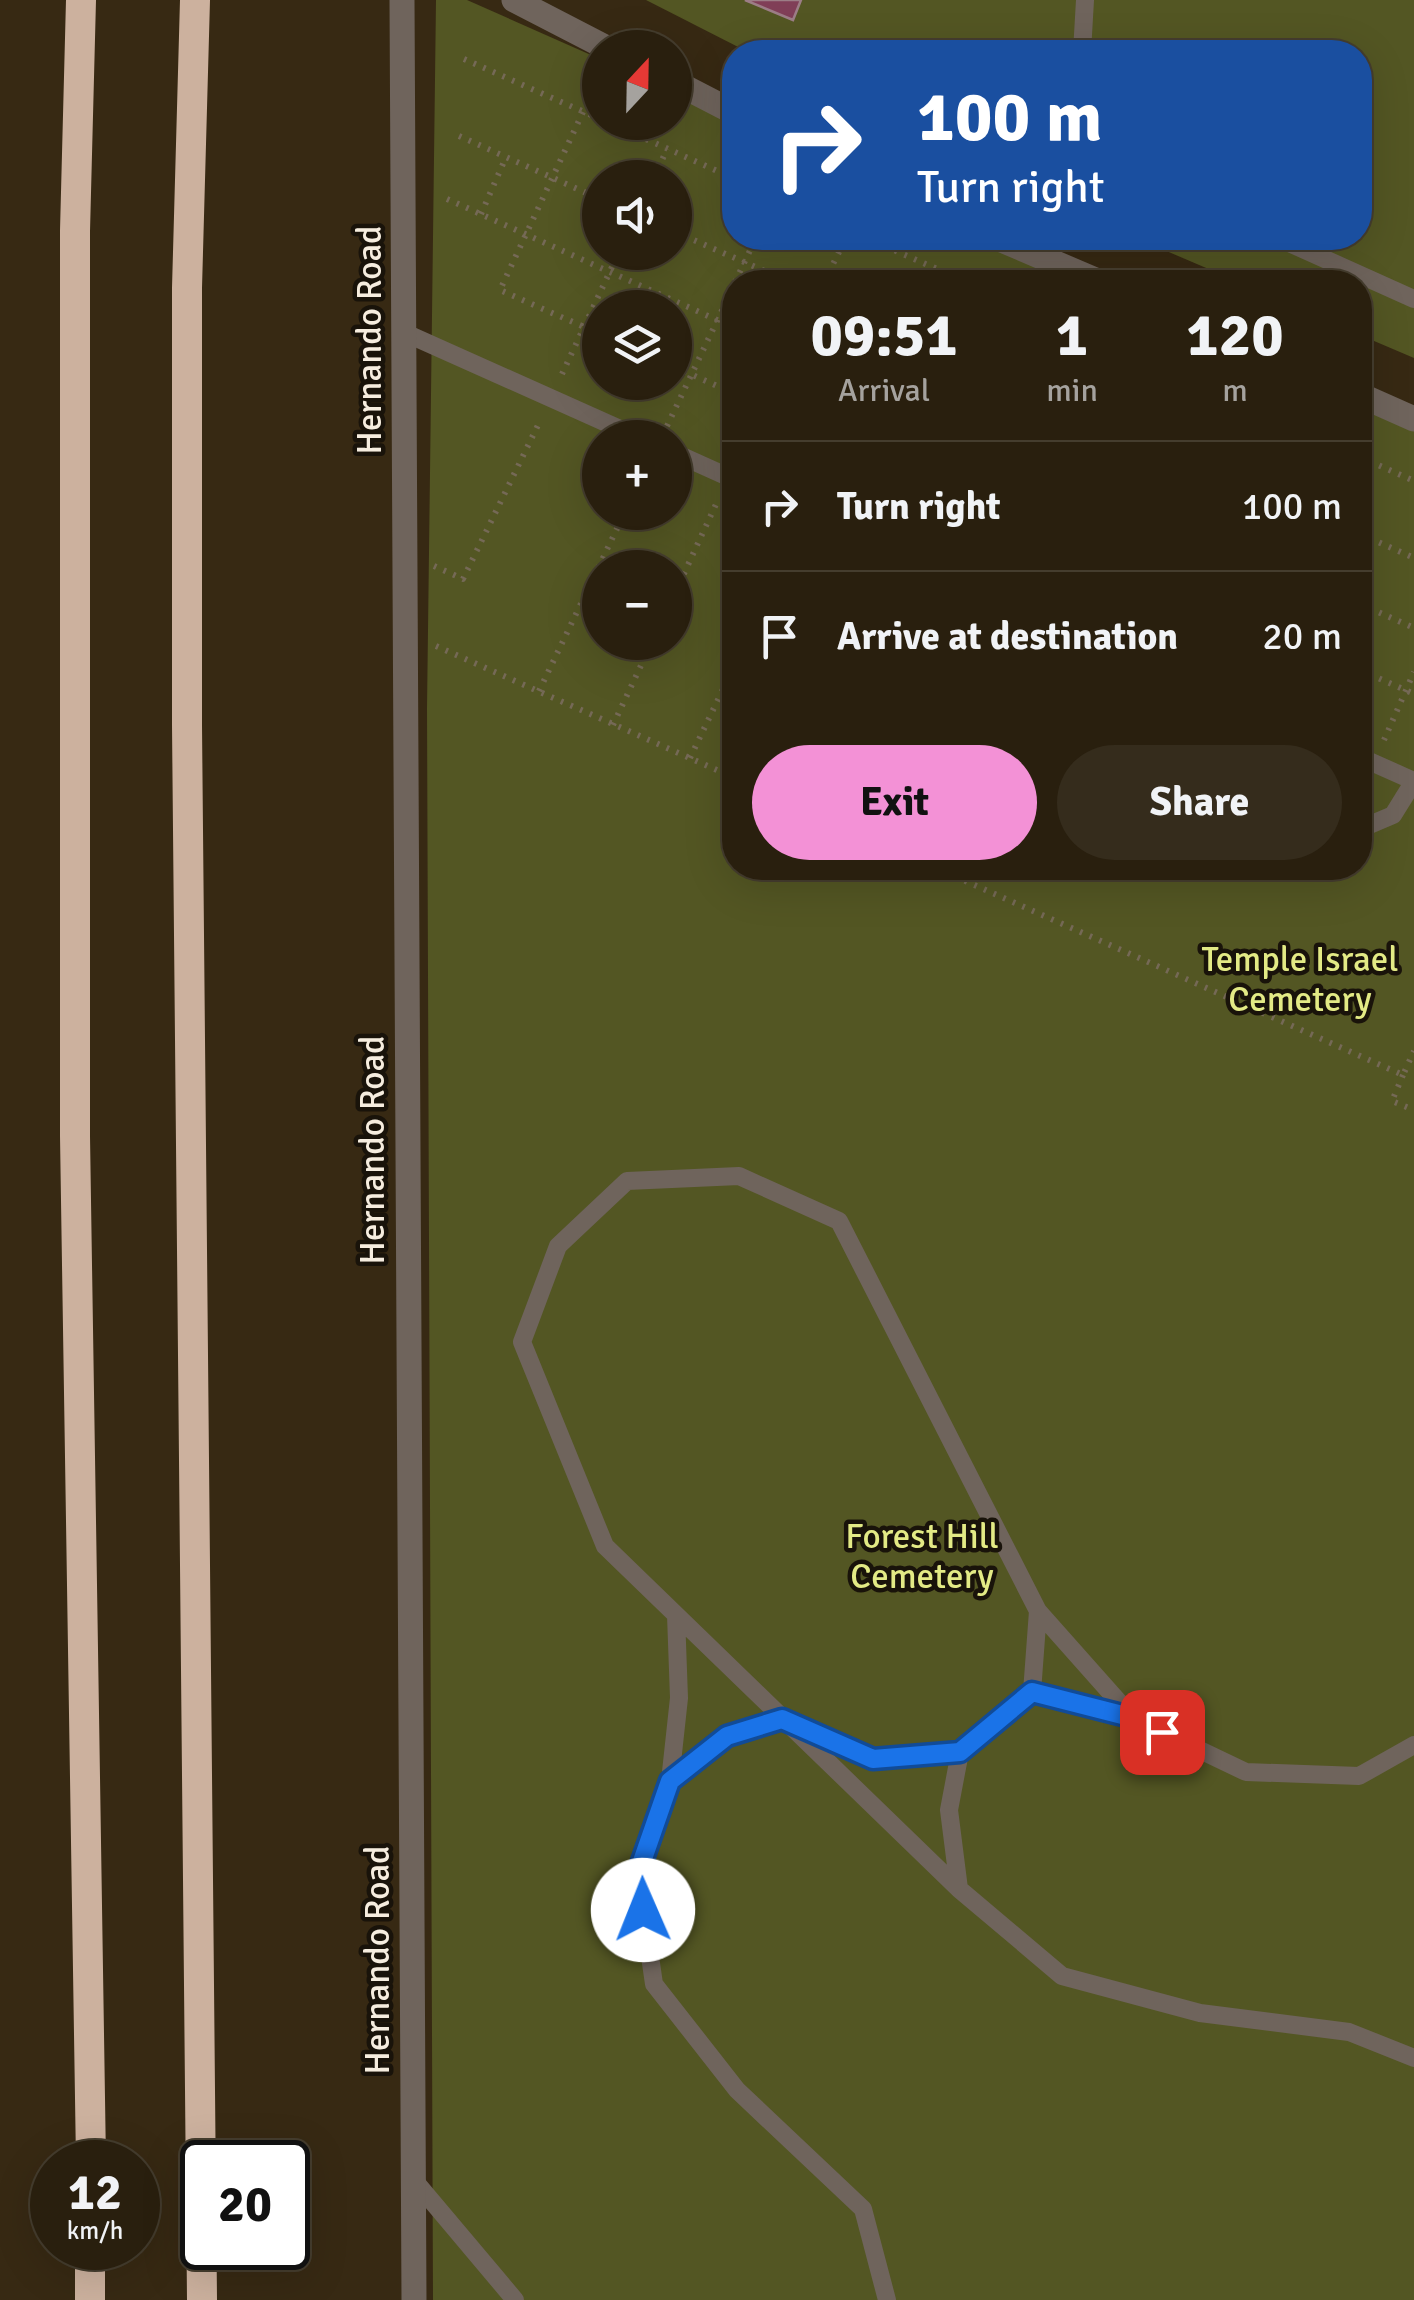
<!DOCTYPE html>
<html lang="en">
<head>
<meta charset="utf-8">
<style>
  :root { --surface:#291f0e; --page:#352c1c; --text:#f1f3f6; --muted:#a5a29e; --line:#453d2e; --accent:#f391d6 }
  body { margin:0; font-family:Signika,sans-serif; background:var(--page); color:var(--text); height:100vh; display:flex; flex-direction:column; font-size:38px; white-space:nowrap }
  * { box-sizing:border-box; margin:0 }
  p { font-size:32px; color:var(--muted) }
  .icon { flex:none; width:55px; height:55px; fill:none; stroke:currentColor; stroke-width:2; stroke-linecap:round; stroke-linejoin:round }
  .map { position:relative; flex:1; overflow:hidden }
  .drawer { position:absolute; left:722px; top:270px; width:650px; height:610px; display:flex; flex-direction:column; background:var(--surface); border-radius:40px; box-shadow:0 10px 40px #0002,0 0 0 2px var(--line) }
  .drawer>* { flex:none }
  .top-card { position:absolute; left:722px; top:40px; width:650px; height:210px; border-radius:40px; box-shadow:0 10px 40px #0002,0 0 0 2px var(--line); background:#1a4fa0; color:#fff; overflow:hidden }
  .needle { width:65px; rotate:22deg }
  .controls { position:absolute; left:582px; top:30px; display:grid; gap:20px }
  .controls a { display:grid; place-items:center; width:110px; height:110px; border-radius:50%; background:var(--surface); box-shadow:0 10px 40px #0002,0 0 0 2px var(--line); font-size:50px }
  .speed { position:absolute; left:30px; top:2140px; display:flex; gap:20px; font-size:50px; font-weight:700; text-align:center }
  .speed>* { display:grid; place-content:center; width:130px; height:130px; border-radius:50%; background:var(--surface); box-shadow:0 10px 40px #0002,0 0 0 2px var(--line); line-height:1 }
  .speed small { font-size:25px; font-weight:400 }
  .speed .limit { border:5px solid #111; border-radius:15px; background:#fff; color:#111 }
  .pin { position:absolute; display:grid; place-items:center; width:85px; height:85px; color:#fff; margin:-42px; border-radius:20px; box-shadow:0 5px 15px #0006 }
  .me { position:absolute; width:110px; margin:-55px; rotate:359deg; stroke-linejoin:round; filter:drop-shadow(0 0 8px #0008) }
  .turn { display:flex; align-items:center; gap:35px; height:210px; padding:0 30px; font-size:45px }
  .turn .icon { width:130px; height:130px; stroke-width:2.5 }
  .turn b { display:block; font-size:70px; line-height:85px }
  .eta { display:flex; justify-content:space-evenly; align-items:center; height:170px; text-align:center }
  .eta b { font-size:60px; font-weight:800; line-height:70px }
  .cta { display:flex; gap:20px; margin-top:auto; padding:20px 30px }
  .cta a { flex:1; height:115px; border-radius:60px; background:var(--accent); color:#111; font-size:40px; font-weight:800; line-height:115px; text-align:center }
  .cta a+a { background:var(--page); color:var(--text) }
  ul { padding:0; list-style:none }
  li { display:flex; align-items:center; gap:30px; height:130px; padding:0 30px; border-top:2px solid var(--line) }
  li div { flex:1 }
  li b { display:block; font-size:38px }
  li em { font-style:normal }
  .map>svg:first-child { display:block }
  .green { fill:#535623; fill-rule:evenodd }
  .building { fill:#803e57; stroke:#9c7d86; stroke-width:2.5 }
  .lines { fill:none; stroke-linecap:round; stroke-linejoin:round }
  .path { stroke:#756956; stroke-width:6; stroke-dasharray:2.5 8; stroke-linecap:butt }
  .service { stroke:#6f645c; stroke-width:18 }
  .minor { stroke:#6f645c; stroke-width:25 }
  .tertiary { stroke:#6f645c; stroke-width:25 }
  .motorway { stroke:#ccb19e; stroke-width:30 }
  .route-casing { stroke:#114b97; stroke-width:25 }
  .route { stroke:#1a73e8; stroke-width:18 }
  .labels { text-anchor:middle; dominant-baseline:central; stroke-width:9; stroke-linejoin:round; paint-order:stroke }
  .street-label { font-size:35px; fill:#f6eddf; stroke:#19130a }
  .park-label { font-size:35px; fill:#e3ea85; stroke:#19130a }
</style>
</head>
<body>
<div class="map">
<svg width="1414" height="2300" viewBox="0 0 1414 2300">
  <rect width="100%" height="100%" fill="#372913"/>
  <path class="green" d="M436,0H467L600,59V122H675V93L735,120V238H997L1098,282H735V868H1360V400L1414,424V2300H433L427,709ZM600,178H675V252H600ZM600,308H675V382H600ZM600,438H675V512H600ZM600,568H675V642H600Z
    M646,0H1414V358L1360,335V282H1239L1136,238H1360V52H748Z"/>
  <path class="building" d="M745,0H801L793,20Z"/>
  <g class="lines">
    <path class="path" d="M464,59L600,119
      M583,112L500,290L600,334
      M608,122L735,179
      M459,136L600,199
      M654,178L667,149
      M447,199L735,328
      M481,214L506,157
      M675,232L790,282
      M866,238L967,282
      M735,282L756,238
      M824,282L846,238
      M915,282L923,263
      M675,367L735,394
      M562,374L619,252
      M667,426L735,283
      M1360,457L1414,481
      M1360,534L1414,558
      M434,566L463,579L540,421
      M675,593L717,502
      M1360,604L1414,628
      M436,646L735,778
      M1360,670L1414,694
      M539,691L625,512
      M613,725L652,642
      M1384,740L1414,672
      M690,758L735,664
      M936,868L1403,1075L1414,1051
      M1403,1075L1392,1101L1414,1110"/>
    <path class="service" d="M1082,52L1085,0
      M1278,238L1414,299
      M403,332L640,438
      M675,453L735,480
      M1360,757L1414,781
      M1360,829L1393,815L1414,781
      M1032,1692L1038,1611
      M1414,1745L1359,1776L1246,1772L1133,1718L1038,1611L839,1221L739,1176L627,1181L558,1246L522,1342L605,1546L959,1889L1062,1976L1200,2013L1349,2032L1414,2058
      M670,1781L679,1698L676,1615
      M959,1889L949,1810L960,1752L1032,1692L1133,1718
      M414,2180L515,2300
      M887,2300L863,2209L737,2090L654,1984L638,1873L670,1781L727,1735L782,1719L873,1759L960,1752"/>
    <path class="minor" d="M514,0L607,48
      M675,82L735,113
      M997,238L1100,282
      M1360,395L1414,419"/>
    <path class="tertiary" d="M402,0L414,2300"/>
    <path class="motorway" d="M81,0L75,231V1136L91,2162
      M195,0L187,288V725L202,2300
      M90,2300V2248"/>
  </g>
  <g class="lines">
    <defs>
      <path id="route" d="M643,1910L638,1873L670,1781L727,1736L782,1719L873,1759L960,1752L1032,1692L1134,1718L1162,1732"/>
    </defs>
    <use href="#route" class="route-casing"/>
    <use href="#route" class="route"/>
  </g>
  <g class="labels">
    <g class="street-label">
      <text transform="translate(369 340) rotate(-90)">Hernando Road</text>
      <text transform="translate(372 1150) rotate(-90)">Hernando Road</text>
      <text transform="translate(377 1960) rotate(-90)">Hernando Road</text>
    </g>
    <g class="park-label">
      <text x="1300" y="959">Temple Israel<tspan x="1300" dy="40">Cemetery</tspan></text>
      <text x="922" y="1536">Forest Hill<tspan x="922" dy="40">Cemetery</tspan></text>
    </g>
  </g>
</svg>
<div class="controls">
<a><svg class="needle" viewBox="-14 -14 28 28"><path d="M0-13l5 13h-10z" fill="#e53935"/><path d="M0 13l5-13h-10z" fill="#a5a29e"/></svg></a>
<a><svg class="icon" aria-label="sound" viewBox="0 0 24 24"><path d="M4 9h4l5-4v14l-5-4H4zM17 9q2 3 0 6"/></svg></a>
<a><svg class="icon" aria-label="layers" viewBox="0 0 24 24"><path d="M12 4l9 5-9 5-9-5zM3 14l9 5 9-5"/></svg></a>
<a>+</a>
<a>−</a>
</div>
<div class="speed"><div>12<small>km/h</small></div><div class="limit">20</div></div>
<div class="pin" style="left:1162px;top:1732px;background:#d93025"><svg class="icon" aria-label="arrive" viewBox="0 0 24 24"><path d="M6 21V4h12l-3 4 3 4H6"/></svg></div>
<svg class="me" style="left:643px;top:1910px" viewBox="-20 -20 40 40"><circle r="19" fill="#fff"/><path d="M0-13L10 11 0 6-10 11z" fill="#1a73e8"/></svg>
<div class="top-card">
<div class="turn"><svg class="icon" aria-label="right" viewBox="0 0 24 24"><path d="M7 20v-9h11M14 6l5 5-5 5"/></svg><div><b>100 m</b>Turn right</div></div>
</div>
<section class="drawer">
<div class="eta">
<div><b>09:51</b><p>Arrival</p></div>
<div><b>1</b><p>min</p></div>
<div><b>120</b><p>m</p></div>
</div>
<ul>
<li><svg class="icon" aria-label="right" viewBox="0 0 24 24"><path d="M7 20v-9h11M14 6l5 5-5 5"/></svg><div><b>Turn right</b></div><em>100 m</em></li>
<li><svg class="icon" aria-label="arrive" viewBox="0 0 24 24"><path d="M6 21V4h12l-3 4 3 4H6"/></svg><div><b>Arrive at destination</b></div><em>20 m</em></li>
</ul>
<div class="cta"><a>Exit</a><a>Share</a></div>
</section>
</div>
</body>
</html>
